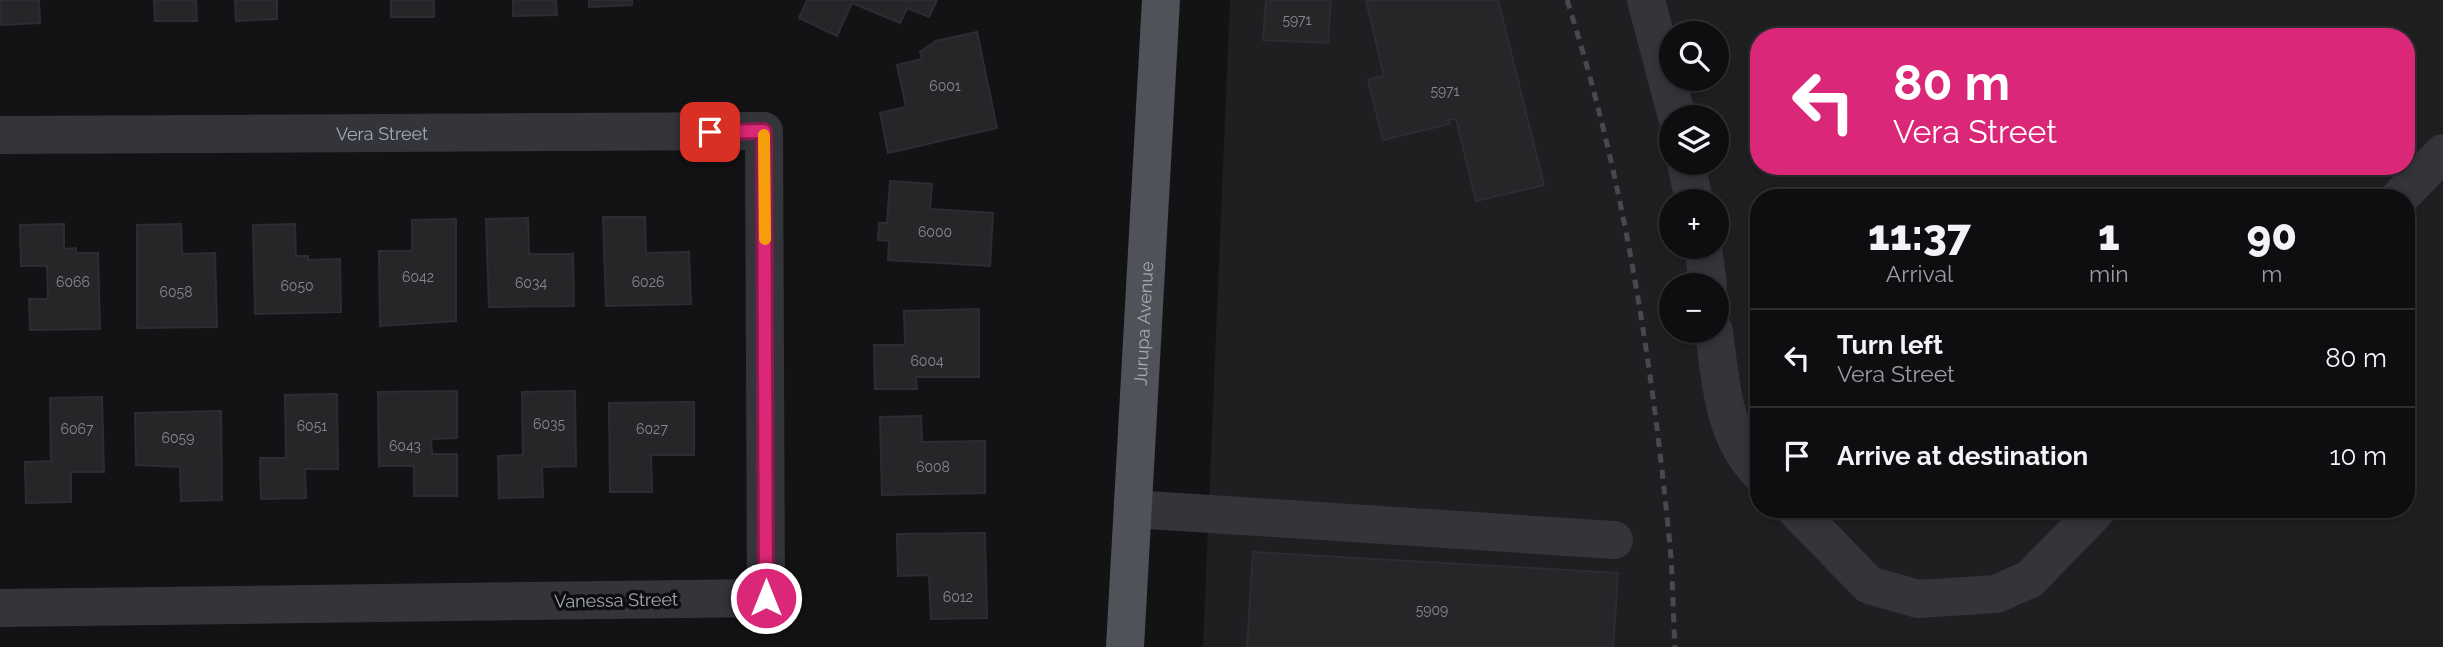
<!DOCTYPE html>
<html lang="en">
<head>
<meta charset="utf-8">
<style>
  :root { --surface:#0e0e10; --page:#1c1c1e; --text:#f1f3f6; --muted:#9b9c9f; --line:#2e2e30 }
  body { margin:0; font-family:Raleway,sans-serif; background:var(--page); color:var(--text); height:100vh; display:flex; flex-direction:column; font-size:26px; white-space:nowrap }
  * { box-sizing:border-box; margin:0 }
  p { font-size:23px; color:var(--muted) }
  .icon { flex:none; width:38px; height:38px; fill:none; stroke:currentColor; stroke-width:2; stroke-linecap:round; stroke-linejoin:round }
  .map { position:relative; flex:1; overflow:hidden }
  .side { position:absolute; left:1750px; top:189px; width:665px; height:329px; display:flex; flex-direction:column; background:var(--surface); border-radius:28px; box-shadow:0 4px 10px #0003,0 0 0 2px var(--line) }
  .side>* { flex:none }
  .banner { position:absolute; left:1750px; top:28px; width:665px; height:147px; border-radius:28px; box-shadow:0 4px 10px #0003,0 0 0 2px var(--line); background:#db2777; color:#fff; overflow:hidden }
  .buttons { position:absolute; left:1659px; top:21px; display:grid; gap:14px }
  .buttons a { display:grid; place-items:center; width:70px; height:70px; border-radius:50%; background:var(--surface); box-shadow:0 4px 10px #0003,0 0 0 2px var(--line); font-size:35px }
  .pin { position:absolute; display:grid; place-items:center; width:60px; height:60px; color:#fff; margin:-30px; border-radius:14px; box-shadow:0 4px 10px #0006 }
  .me { position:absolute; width:77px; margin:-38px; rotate:0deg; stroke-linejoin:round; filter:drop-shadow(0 0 5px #0008) }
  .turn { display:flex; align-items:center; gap:24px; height:147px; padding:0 28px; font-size:32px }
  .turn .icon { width:91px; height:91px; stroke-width:2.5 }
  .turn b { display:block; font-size:49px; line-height:60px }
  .eta { display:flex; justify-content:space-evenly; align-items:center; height:119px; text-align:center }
  .eta b { font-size:42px; font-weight:800; line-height:49px }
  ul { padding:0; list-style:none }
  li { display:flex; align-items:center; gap:21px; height:98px; padding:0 28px; border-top:2px solid var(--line) }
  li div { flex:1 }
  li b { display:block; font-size:26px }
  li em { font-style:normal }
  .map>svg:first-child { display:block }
  .built { fill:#1f1f22; fill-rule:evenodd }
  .building { fill:#262629; stroke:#2d2d31; stroke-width:2 }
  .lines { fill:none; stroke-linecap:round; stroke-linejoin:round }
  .minor { stroke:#34353a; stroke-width:38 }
  .major { stroke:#505259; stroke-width:38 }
  .rail { stroke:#47494f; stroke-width:5; stroke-dasharray:9 7; stroke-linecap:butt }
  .route-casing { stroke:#8e194d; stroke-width:18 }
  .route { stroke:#db2777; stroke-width:12 }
  .slow { stroke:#f59e0b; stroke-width:12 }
  .labels { text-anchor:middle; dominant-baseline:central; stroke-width:7; stroke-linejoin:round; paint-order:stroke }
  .number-label { font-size:14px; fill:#848892 }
  .street-label { font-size:18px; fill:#a4aab6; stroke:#0e0e10 }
</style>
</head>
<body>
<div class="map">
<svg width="2443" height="647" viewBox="0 0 2443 647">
  <rect width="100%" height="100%" fill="#131315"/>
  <path class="built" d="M1230,0H2443V647H1203ZM1671,33H1717V79H1671ZM1759,37H2406V166H1759ZM1671,117H1717V163H1671ZM1759,198H2406V509H1759ZM1671,201H1717V247H1671ZM1671,285H1717V331H1671Z"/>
  <path class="building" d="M0,0H39L40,23L1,25Z
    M154,0H196L197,21H155Z
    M235,0H277V19L236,21Z
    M391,0H434V17H391Z
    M513,0H556L557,15L513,16Z
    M589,0H632V5L589,7Z
    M807,0H937L929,17L907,8L900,23L852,3L837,36L799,18Z
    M1266,0H1331L1328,43L1263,40Z
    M1366,0H1498L1544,185L1476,201L1456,119L1448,120L1449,124L1383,140L1368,80L1384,76Z
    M977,32L997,128L888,153L880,113L906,107L897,65L922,59L920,52L936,41Z
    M890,181L932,184L930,209L993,213L990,266L888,260L889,241L878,240L879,223H887Z
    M603,217H645L646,253L689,252L691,304L606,306Z
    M528,218L529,254H573L574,306L489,307L486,219Z
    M456,219V321L380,326L379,251H412V220Z
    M64,224V249L76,248V253H98L100,329L30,330L29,299H48L47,266H21L20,225Z
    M181,224L182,254L215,253L217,327L137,328V225Z
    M295,224L296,256H308V260L340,259L341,312L255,314L253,225Z
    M979,309V377H916L917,389H875L874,345H905L904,311Z
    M457,391V438L431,439L432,454H457V496H414V466H379L378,392Z
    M575,391L576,466L542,467L543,497L499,498L498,456L523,455L522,392Z
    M337,394L338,469H305L306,498L261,499L260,458H286L285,395Z
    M102,397L104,472H71V502L26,503L25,462L51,461L50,398Z
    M694,402V455H651L652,492H610L609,403Z
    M221,411L222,500L181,501L180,467L136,465L135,413Z
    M921,416L922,442L985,441V493L882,495L880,417Z
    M985,533L987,618L931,619L929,575L898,576L897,534Z
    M1253,552L1618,573L1613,647H1247Z"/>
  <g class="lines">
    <g class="minor">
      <path d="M1646,0L1677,117"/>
      <path id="s1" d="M0,135L764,131L766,598L0,608"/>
      <path d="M1686,163L1694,201"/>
      <path d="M2399,198L2443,153"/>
      <path d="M1703,247L1708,285"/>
      <path d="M1714,331C1720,378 1723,436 1759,472"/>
      <path d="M1133,509L1614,540"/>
      <path d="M1795,509L1869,585L1918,599L1996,594L2030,579L2098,509"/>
    </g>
    <path class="major" id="s2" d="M1125,647L1161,0"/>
    <path class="rail" d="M1567,0C1624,177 1652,361 1670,546C1673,580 1673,614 1675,647"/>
  </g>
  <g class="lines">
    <defs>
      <path id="route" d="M710,132L764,131L766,598"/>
    </defs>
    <use href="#route" class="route-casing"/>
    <use href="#route" class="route"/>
    <path class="slow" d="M764,135L765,239"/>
  </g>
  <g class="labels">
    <g class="number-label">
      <text x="1297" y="20">5971</text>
      <text x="945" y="86">6001</text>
      <text x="1445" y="91">5971</text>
      <text x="935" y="232">6000</text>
      <text x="418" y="277">6042</text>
      <text x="73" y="282">6066</text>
      <text x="648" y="282">6026</text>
      <text x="531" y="283">6034</text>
      <text x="297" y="286">6050</text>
      <text x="176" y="292">6058</text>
      <text x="927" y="361">6004</text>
      <text x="549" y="424">6035</text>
      <text x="312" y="426">6051</text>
      <text x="77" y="429">6067</text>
      <text x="652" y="429">6027</text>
      <text x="178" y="438">6059</text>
      <text x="405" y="446">6043</text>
      <text x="933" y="467">6008</text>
      <text x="958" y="597">6012</text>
      <text x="1432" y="610">5909</text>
    </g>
    <g class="street-label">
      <text stroke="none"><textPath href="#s1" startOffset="382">Vera Street</textPath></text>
      <text stroke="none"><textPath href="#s2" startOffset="324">Jurupa Avenue</textPath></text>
      <text transform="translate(616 600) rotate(-1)">Vanessa Street</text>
    </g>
  </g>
</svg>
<div class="buttons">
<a><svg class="icon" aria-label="search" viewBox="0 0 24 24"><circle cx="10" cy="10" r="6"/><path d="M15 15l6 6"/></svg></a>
<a><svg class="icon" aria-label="layers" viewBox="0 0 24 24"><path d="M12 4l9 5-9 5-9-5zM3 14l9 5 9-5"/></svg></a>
<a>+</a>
<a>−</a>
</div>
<div class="pin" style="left:710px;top:132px;background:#d93025"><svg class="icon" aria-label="arrive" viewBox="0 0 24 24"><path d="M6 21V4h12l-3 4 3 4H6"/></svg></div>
<svg class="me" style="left:766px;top:598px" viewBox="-20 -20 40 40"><circle r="17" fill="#db2777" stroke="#fff" stroke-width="3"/><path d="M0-11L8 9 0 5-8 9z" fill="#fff"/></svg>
<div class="banner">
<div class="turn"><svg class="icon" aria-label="left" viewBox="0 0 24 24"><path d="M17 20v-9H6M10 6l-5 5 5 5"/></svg><div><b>80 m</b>Vera Street</div></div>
</div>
<section class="side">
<div class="eta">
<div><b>11:37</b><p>Arrival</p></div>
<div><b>1</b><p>min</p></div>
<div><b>90</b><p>m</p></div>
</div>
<ul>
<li><svg class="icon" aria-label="left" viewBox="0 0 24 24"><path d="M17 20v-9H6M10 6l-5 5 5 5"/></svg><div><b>Turn left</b><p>Vera Street</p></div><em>80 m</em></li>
<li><svg class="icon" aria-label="arrive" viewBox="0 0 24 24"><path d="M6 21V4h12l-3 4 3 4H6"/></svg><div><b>Arrive at destination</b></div><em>10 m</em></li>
</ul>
</section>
</div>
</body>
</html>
